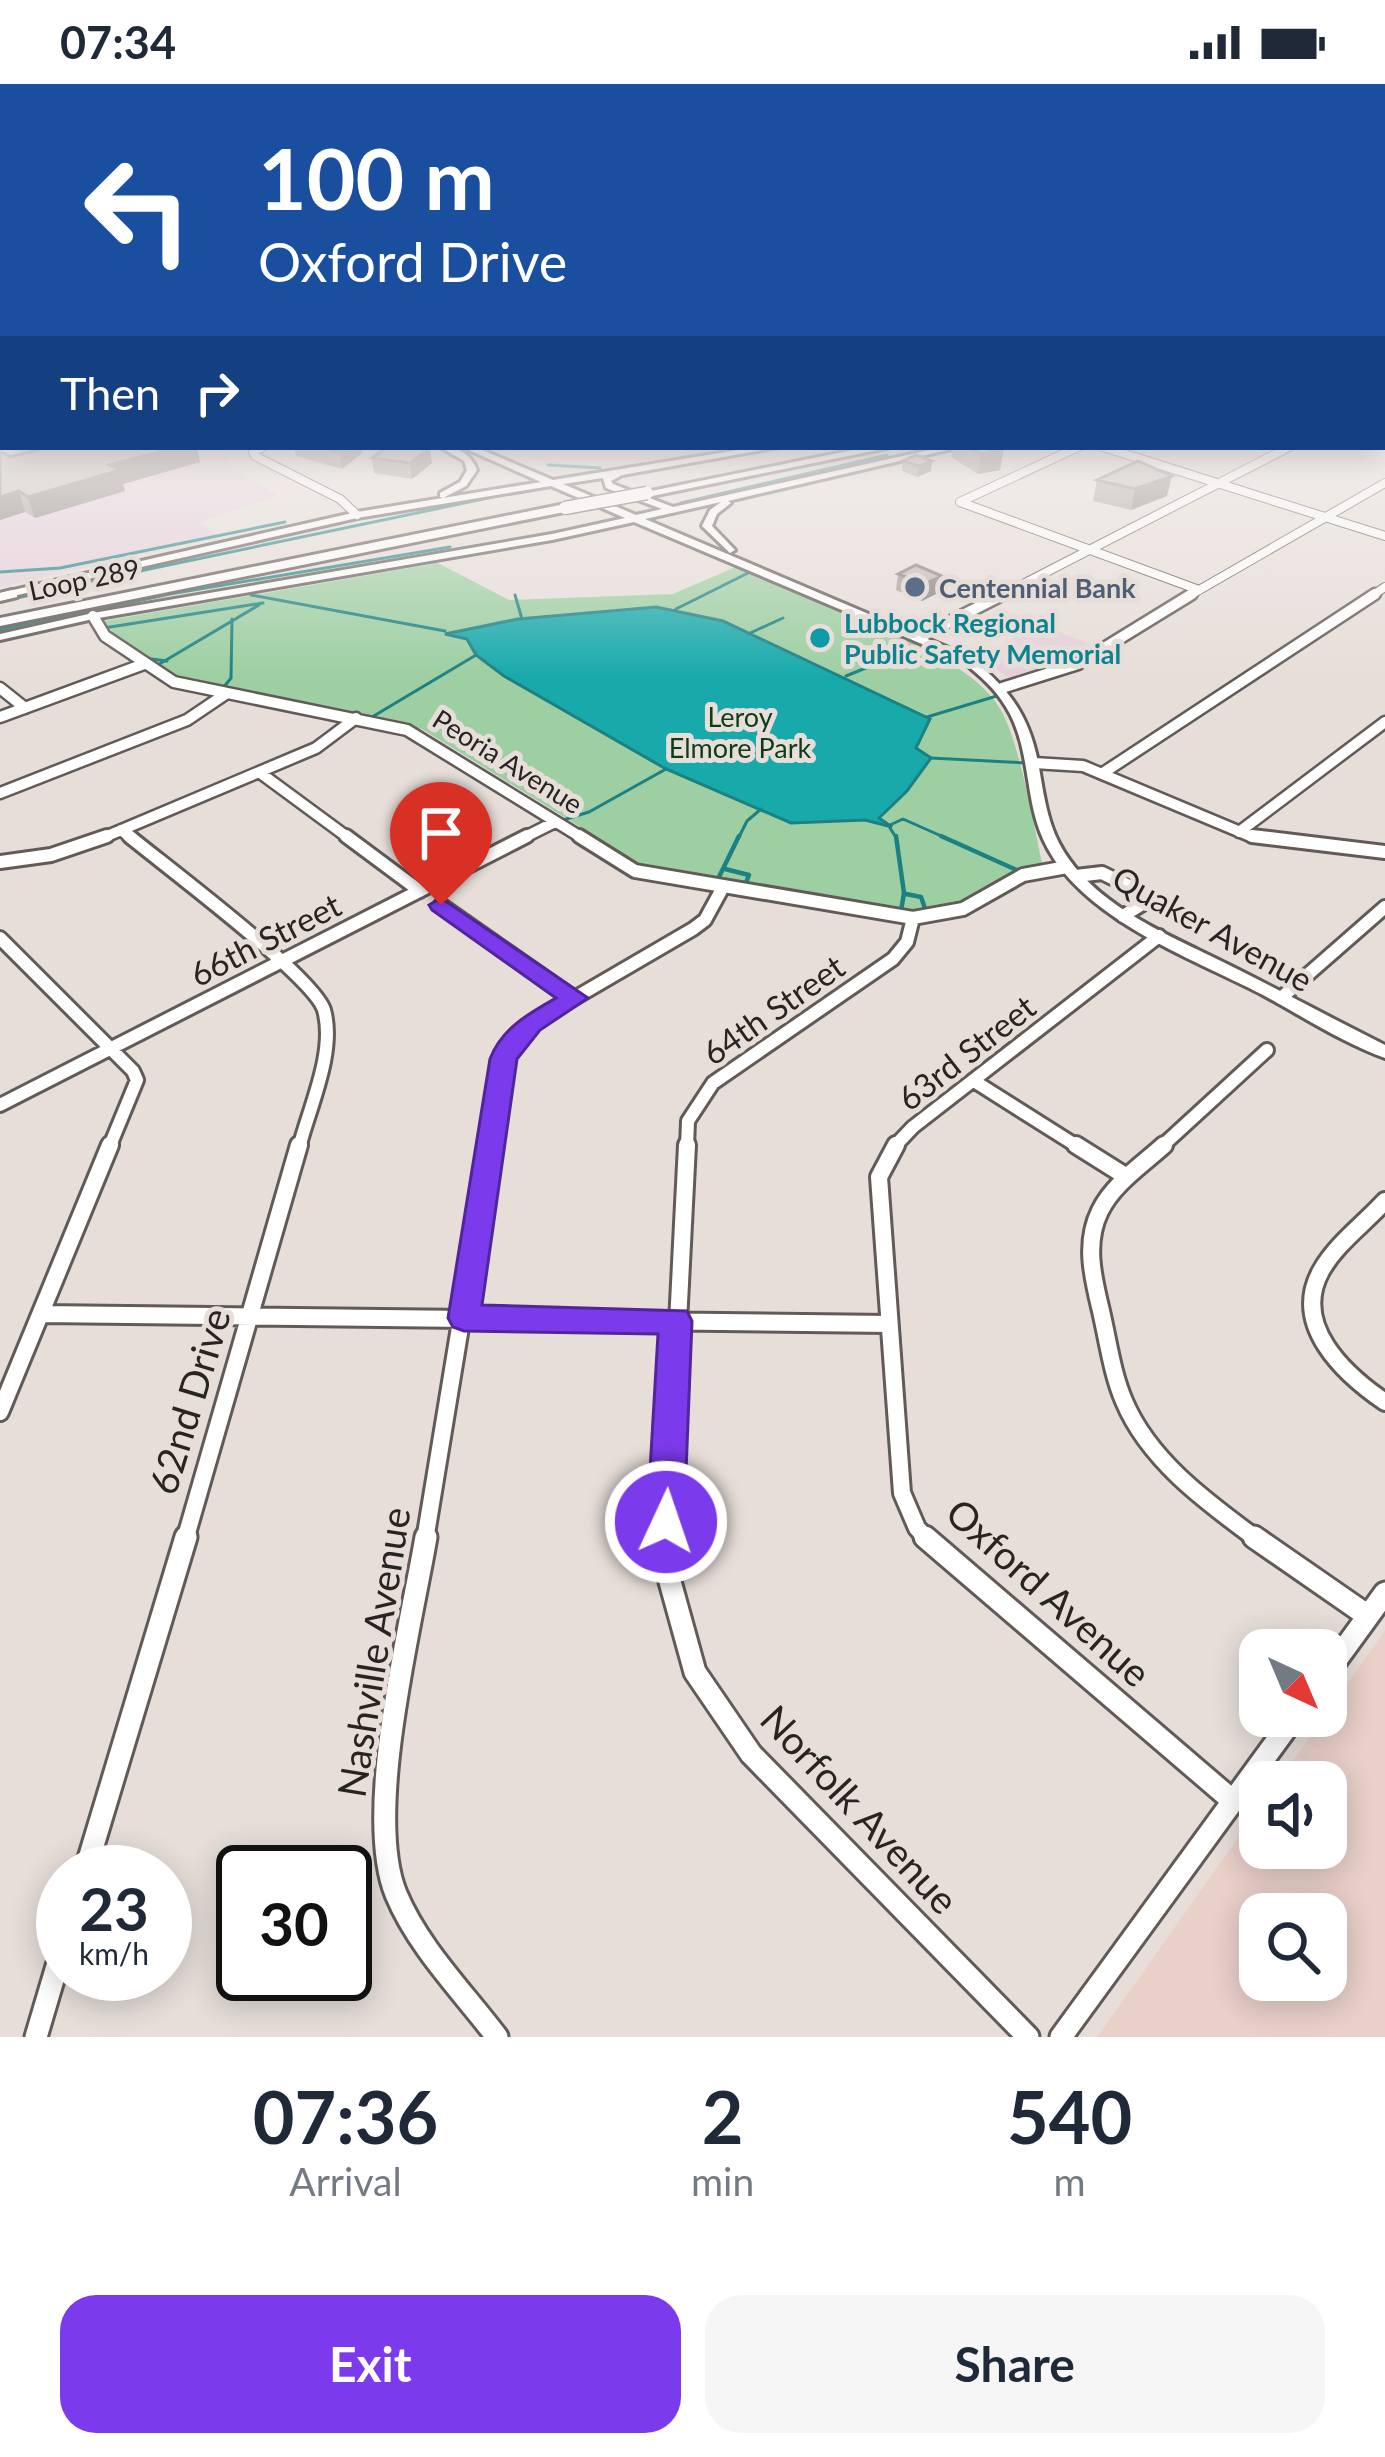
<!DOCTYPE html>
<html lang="en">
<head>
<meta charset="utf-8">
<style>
  :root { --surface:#fff; --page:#f6f6f7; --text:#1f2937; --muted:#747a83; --accent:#7c3aed }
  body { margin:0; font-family:Lato,sans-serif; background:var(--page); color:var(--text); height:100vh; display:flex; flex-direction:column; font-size:45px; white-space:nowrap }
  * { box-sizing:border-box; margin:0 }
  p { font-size:39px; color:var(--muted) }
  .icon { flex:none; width:66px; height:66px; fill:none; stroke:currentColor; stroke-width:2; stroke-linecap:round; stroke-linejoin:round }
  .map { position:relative; height:1953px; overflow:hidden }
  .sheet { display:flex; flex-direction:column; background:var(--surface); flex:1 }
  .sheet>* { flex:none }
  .guide { position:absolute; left:0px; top:0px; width:1386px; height:366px; box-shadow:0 6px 30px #0003; background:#1a4fa0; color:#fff; overflow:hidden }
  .needle { width:78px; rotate:136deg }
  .buttons { position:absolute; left:1239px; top:1545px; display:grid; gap:24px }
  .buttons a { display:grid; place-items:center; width:108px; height:108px; border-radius:24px; background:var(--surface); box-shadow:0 6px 30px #0003; font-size:60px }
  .speed { position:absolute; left:36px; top:1761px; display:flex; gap:24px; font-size:60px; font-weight:700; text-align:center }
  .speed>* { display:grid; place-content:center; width:156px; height:156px; border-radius:50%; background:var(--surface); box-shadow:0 6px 30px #0003; line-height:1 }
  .speed small { font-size:30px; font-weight:400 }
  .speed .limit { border:6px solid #111; border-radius:18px; background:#fff; color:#111 }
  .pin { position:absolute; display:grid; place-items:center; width:102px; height:102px; color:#fff; margin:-123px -51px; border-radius:50% 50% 50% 0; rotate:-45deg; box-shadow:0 0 12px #0007 }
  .pin .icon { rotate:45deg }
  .me { position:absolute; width:132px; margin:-66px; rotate:3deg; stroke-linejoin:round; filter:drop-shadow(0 0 9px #0008) }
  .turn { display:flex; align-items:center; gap:42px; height:252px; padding:0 60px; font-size:54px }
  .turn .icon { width:156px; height:156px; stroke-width:2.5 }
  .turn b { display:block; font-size:84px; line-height:102px }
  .then { display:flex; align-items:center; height:114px; padding:0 60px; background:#0003; gap:24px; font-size:45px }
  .eta { display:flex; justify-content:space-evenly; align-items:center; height:204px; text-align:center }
  .eta b { font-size:72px; font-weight:700; line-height:84px }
  .primary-button { display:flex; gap:24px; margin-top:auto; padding:24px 60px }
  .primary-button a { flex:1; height:138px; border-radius:36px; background:var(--accent); color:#fff; font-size:48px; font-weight:700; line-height:138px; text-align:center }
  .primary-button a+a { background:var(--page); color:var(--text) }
  .status { display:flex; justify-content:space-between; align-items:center; height:84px; padding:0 60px; background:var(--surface); direction:ltr }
  .status svg { height:33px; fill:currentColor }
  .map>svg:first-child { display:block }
  .commercial { fill:#e6cfdb }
  .education { fill:#e9d0c9; fill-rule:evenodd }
  .green { fill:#9dcfa2 }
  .water { fill:#18a9ab; stroke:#1c8182; stroke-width:3 }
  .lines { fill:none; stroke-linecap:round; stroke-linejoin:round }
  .stream-far1 { stroke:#1c8182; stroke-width:3 }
  .stream { stroke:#1c8182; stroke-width:4.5 }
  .minor-far4-casing { stroke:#625a56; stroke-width:10 }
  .minor-far3-casing { stroke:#625a56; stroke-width:15 }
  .minor-far2-casing { stroke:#625a56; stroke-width:18 }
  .minor-far1-casing { stroke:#625a56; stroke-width:22 }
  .minor-casing { stroke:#625a56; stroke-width:27 }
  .major-casing { stroke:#625a56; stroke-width:6 }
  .highway-casing { stroke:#625a56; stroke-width:6 }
  .minor-far4 { stroke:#fff; stroke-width:8 }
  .minor-far3 { stroke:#fff; stroke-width:10 }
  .minor-far2 { stroke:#fff; stroke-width:12 }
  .minor-far1 { stroke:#fff; stroke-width:16 }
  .minor { stroke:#fff; stroke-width:21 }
  .major { fill:#fff; fill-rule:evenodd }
  .highway { fill:#fff; fill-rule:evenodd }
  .highway-bridge-casing { stroke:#625a56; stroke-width:15; stroke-linecap:butt }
  .highway-bridge { stroke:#fff; stroke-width:12 }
  .wall { fill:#a7a09c }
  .shaded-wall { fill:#88827f }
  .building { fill:#c2bab5; stroke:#88827f; stroke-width:3 }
  .route { fill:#7c3aed; stroke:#51269a; stroke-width:3 }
  .service-dot { fill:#5c6f8a; stroke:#e7ded9; stroke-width:4.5 }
  .culture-dot { fill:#0f9aa8; stroke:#e7ded9; stroke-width:4.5 }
  .labels { text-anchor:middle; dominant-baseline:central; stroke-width:10; stroke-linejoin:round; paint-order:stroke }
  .far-street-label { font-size:27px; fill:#272422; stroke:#e7ded9 }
  .far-service-label { font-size:27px; font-weight:bold; fill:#4e5e75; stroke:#e7ded9; text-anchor:start }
  .far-culture-label { font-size:27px; font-weight:bold; fill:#0d838f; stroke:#e7ded9; text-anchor:start }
  .far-park-label { font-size:27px; fill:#0b3e17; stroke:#e7ded9 }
  .street-label { font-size:33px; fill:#272422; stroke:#e7ded9 }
  .near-street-label { font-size:39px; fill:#272422; stroke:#e7ded9 }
</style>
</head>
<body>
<div class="status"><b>07:34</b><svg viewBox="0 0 49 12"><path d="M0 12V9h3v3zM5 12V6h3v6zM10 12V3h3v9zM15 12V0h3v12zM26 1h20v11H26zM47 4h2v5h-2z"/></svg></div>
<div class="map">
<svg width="1385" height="1953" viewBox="0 0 1385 1953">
  <rect width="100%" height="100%" fill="#e7ded9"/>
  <path class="commercial" d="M68,363H207L231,375L227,378L236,388L279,411L201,438L220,453L0,503V384Z
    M503,363H746L604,383L548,380Z
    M1040,540L1097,563L1053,589L1014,597L979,573Z"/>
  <path class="education" d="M1385,1546V1953H1097L1260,1723V1764H1326V1698H1278ZM1260,1830H1326V1896H1260Z"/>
  <path class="green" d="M438,479L509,516L673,510L738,482C805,512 970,565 1002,628C1020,662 1034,741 1042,779L1002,793L956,821L914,827L645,783L422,645L181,594L114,550L104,537Z"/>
  <path class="water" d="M656,523L723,537L930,635L916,664L931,674L907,707L879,734L892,743L865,736L791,739L666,685L504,592L476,571L467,555L445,550L518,535Z"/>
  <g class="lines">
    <path class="stream-far1" d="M548,381L600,384
      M681,419L887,371
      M0,488L60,484L285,438
      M73,501L517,408
      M251,511L445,547
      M515,511L522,535
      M0,518L73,501L87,504
      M676,525L754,486
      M104,544L263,519
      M0,546L170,510L450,463
      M748,550L783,534
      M144,574L167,577
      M156,582L259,521
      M846,592L883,577
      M223,604L231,594L232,535
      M927,633L1000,611
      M367,636L476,571
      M931,674L1028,679
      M560,737L589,728L666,685
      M890,741L903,735L948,755
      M890,744L897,755
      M738,755L747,737L761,725"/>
    <path class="stream" d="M896,752L904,809L901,827
      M941,752L1021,788
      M725,785L749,791L745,801
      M717,797L739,752
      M906,810L921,813L926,827"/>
    <defs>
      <path id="minor-far4" d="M263,363L253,368L255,372L340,415L357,431
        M1103,363L1385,452
        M960,418L1199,506
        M960,418L1078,363
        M998,513L1289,363
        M1187,513L1385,399
        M1370,513L1385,503"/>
      <path id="minor-far3" d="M93,532L105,552L174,598L407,646L584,755
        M920,553L1004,510
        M0,604L25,624
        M1002,604L1078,580L1192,510
        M0,633L144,580
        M1034,679L1083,682L1250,752L1277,755
        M259,688L350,755
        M1103,689L1375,510
        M0,709L187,636L227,609
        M121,746L132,755
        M1239,748L1385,638
        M100,755L316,664L356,634
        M521,755L555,738"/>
      <path id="minor-far2" d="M129,752C164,781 314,893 324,926C336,968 309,1024 299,1064
        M346,752L420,807
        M579,752L635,787L913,834L963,825L1023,791L1067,783
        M1252,752L1385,768
        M0,778L51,771L107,752
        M1076,792L1102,789L1143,809L1144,819L1123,832
        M441,821L574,914
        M0,854L133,987L137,996L109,1064
        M1281,914L1385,823
        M974,997L1080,1064
        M0,1021L527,752
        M490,1064L504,975L509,961L530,940L693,845L705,836L723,803
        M687,1064L688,1037L713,999L893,875L907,858L913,834
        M893,1064L913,1043L1159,852
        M1160,1064L1267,966"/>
      <path id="minor-far1" d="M896,1061L879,1093L902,1409L917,1444L928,1456
        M1076,1061L1127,1093
        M1164,1061C1142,1081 1113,1100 1100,1127C1084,1159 1093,1194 1101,1227C1108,1257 1112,1289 1124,1317C1149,1377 1208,1419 1258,1456
        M1385,1117C1364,1140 1336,1160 1321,1187C1291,1241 1344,1290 1385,1318
        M42,1230L889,1240
        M0,1328L110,1061
        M185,1456L299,1061
        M425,1456L490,1061
        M667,1456L687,1061"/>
      <path id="minor" d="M426,1453C411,1542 363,1730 396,1810C418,1863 462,1907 497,1953
        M667,1453L669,1494L695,1588L751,1670L1028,1953
        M925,1453L1233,1717
        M1254,1453L1368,1532
        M1326,1590L1385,1509
        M85,1788L186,1453
        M36,1953L63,1862
        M1061,1953L1295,1632"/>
      <path id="major" d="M440,363C458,363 471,370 477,386L466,402L443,414L440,413V409L460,398L467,386L464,377Z
        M462,363H475L553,396L757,363H779L622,391L611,397L613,400L673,423L943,363H960L728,417L731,419L717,430L712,442L735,466L730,469L702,442L710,426L721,418L645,435L970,573C1008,604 1028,629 1038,678C1043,705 1046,734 1059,759C1092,822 1168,850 1229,881C1281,907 1333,935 1385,961V974C1343,959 1302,932 1263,911C1190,873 1078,834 1043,755C1024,713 1031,663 1006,623C995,604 979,591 962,577L634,438L552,456L93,535L0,556V550L93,529L552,450L625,434L551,402L357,434L0,515V509L357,428L541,398ZM603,394L606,404L662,425L636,431L563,400Z"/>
      <path id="highway" d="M868,363H892L647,413L641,409Z
        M565,420L569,421V427L0,542V534Z
        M12,506L17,507V513L0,517V509Z"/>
    </defs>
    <use href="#minor-far4" class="minor-far4-casing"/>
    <use href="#minor-far3" class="minor-far3-casing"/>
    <use href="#minor-far2" class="minor-far2-casing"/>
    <use href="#minor-far1" class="minor-far1-casing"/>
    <use href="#minor" class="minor-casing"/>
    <use href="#major" class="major-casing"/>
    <use href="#highway" class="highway-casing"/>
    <use href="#minor-far4" class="minor-far4"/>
    <use href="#minor-far3" class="minor-far3"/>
    <use href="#minor-far2" class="minor-far2"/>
    <use href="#minor-far1" class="minor-far1"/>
    <use href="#minor" class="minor"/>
    <use href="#major" class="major"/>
    <use href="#highway" class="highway"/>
    <defs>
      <path id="highway-bridge" d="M565,424L647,409"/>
    </defs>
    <use href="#highway-bridge" class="highway-bridge-casing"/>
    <use href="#highway-bridge" class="highway-bridge"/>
  </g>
  <path class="wall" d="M294,363H361L362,369L342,385L296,372Z
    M952,363H1004L1000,386L978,390L951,373Z
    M0,367L10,373L200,378L123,400L125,407L35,434L25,428L0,436Z
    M372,374L432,379L412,395L374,389Z
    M903,377H932L931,387L917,393L902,387Z
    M1097,396L1167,412L1131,426L1093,417Z
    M898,490L942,492L940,508L922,517L896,506Z"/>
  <path class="shaded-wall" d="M177,363H197L200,378L123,400L125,407L35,434L28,413L110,381Z
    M346,363H361L362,369L342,385L339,368Z
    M999,363H1004L1000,386L978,390L981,370Z
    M430,364L432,379L412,395L410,379Z
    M932,377L931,387L917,393L919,382Z
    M1172,392L1167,412L1131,426L1135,405Z
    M19,407L25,428L0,436V413Z
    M942,492L940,508L922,517L924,500Z"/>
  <path class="building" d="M49,363H177L110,381L120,386L28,413L19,407L0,413V367L10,373Z
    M320,363H346L339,368Z
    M387,363H425L430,364L410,379L372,374Z
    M970,363H999L1003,365L981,370Z
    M916,371L932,377L919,382L903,377Z
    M1138,377L1172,392L1135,405L1097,396Z
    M916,481L942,492L924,500L898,490Z"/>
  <linearGradient id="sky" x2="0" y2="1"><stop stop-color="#55b0d0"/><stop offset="0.54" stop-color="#f4f0ee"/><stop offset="1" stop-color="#f4f0ee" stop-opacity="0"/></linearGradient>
  <rect width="1385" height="594" fill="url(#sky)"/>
  <path class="route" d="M441,814L588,914L540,946L517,975L482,1221L687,1227L692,1237L684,1438L679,1450L666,1455L653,1450L647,1438L658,1250L464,1247L453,1243L448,1234L490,975C502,944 528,930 556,914L432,826L429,821Z"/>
  <circle class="service-dot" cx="915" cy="503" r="12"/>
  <circle class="culture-dot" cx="820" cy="554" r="12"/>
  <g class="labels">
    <g class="far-street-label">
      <text transform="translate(84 495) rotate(-12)">Loop 289</text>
      <text transform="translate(508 677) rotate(32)">Peoria Avenue</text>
    </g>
    <g class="far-service-label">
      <text x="939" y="503">Centennial Bank</text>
    </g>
    <g class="far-culture-label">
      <text x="844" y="538">Lubbock Regional<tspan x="844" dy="31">Public Safety Memorial</tspan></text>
    </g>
    <g class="far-park-label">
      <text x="740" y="632">Leroy<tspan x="740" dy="31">Elmore Park</tspan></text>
    </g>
    <g class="street-label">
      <text transform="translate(1213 844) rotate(29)">Quaker Avenue</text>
      <text transform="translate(265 855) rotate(-27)">66th Street</text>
      <text transform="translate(773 925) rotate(-35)">64th Street</text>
      <text transform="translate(966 968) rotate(-38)">63rd Street</text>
    </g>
    <g class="near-street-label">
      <text transform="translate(189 1317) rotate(-73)">62nd Drive</text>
      <text transform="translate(1049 1508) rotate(42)">Oxford Avenue</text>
      <text transform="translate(373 1568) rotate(-81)">Nashville Avenue</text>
      <text transform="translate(860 1725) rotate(47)">Norfolk Avenue</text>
    </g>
  </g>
</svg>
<div class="buttons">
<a><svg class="needle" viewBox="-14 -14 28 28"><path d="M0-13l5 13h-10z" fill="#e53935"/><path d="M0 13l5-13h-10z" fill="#747a83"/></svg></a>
<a><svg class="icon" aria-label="sound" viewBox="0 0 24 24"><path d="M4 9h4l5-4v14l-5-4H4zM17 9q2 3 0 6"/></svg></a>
<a><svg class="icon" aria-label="search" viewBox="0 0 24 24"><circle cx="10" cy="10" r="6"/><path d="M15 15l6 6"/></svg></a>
</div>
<div class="speed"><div>23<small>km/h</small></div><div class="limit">30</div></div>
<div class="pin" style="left:441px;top:821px;background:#d93025"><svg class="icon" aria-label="arrive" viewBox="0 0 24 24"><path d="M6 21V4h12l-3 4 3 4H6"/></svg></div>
<svg class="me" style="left:666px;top:1438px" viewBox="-20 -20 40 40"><circle r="17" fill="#7c3aed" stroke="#fff" stroke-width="3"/><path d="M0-11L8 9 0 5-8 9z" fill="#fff"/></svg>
<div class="guide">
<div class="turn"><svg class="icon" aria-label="left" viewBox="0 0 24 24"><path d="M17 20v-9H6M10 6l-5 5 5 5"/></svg><div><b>100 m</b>Oxford Drive</div></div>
<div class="then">Then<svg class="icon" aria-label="right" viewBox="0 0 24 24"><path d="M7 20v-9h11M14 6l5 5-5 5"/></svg></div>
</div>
</div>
<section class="sheet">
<div class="eta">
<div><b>07:36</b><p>Arrival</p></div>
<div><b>2</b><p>min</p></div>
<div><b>540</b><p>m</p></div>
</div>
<div class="primary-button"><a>Exit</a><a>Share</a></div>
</section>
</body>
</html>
